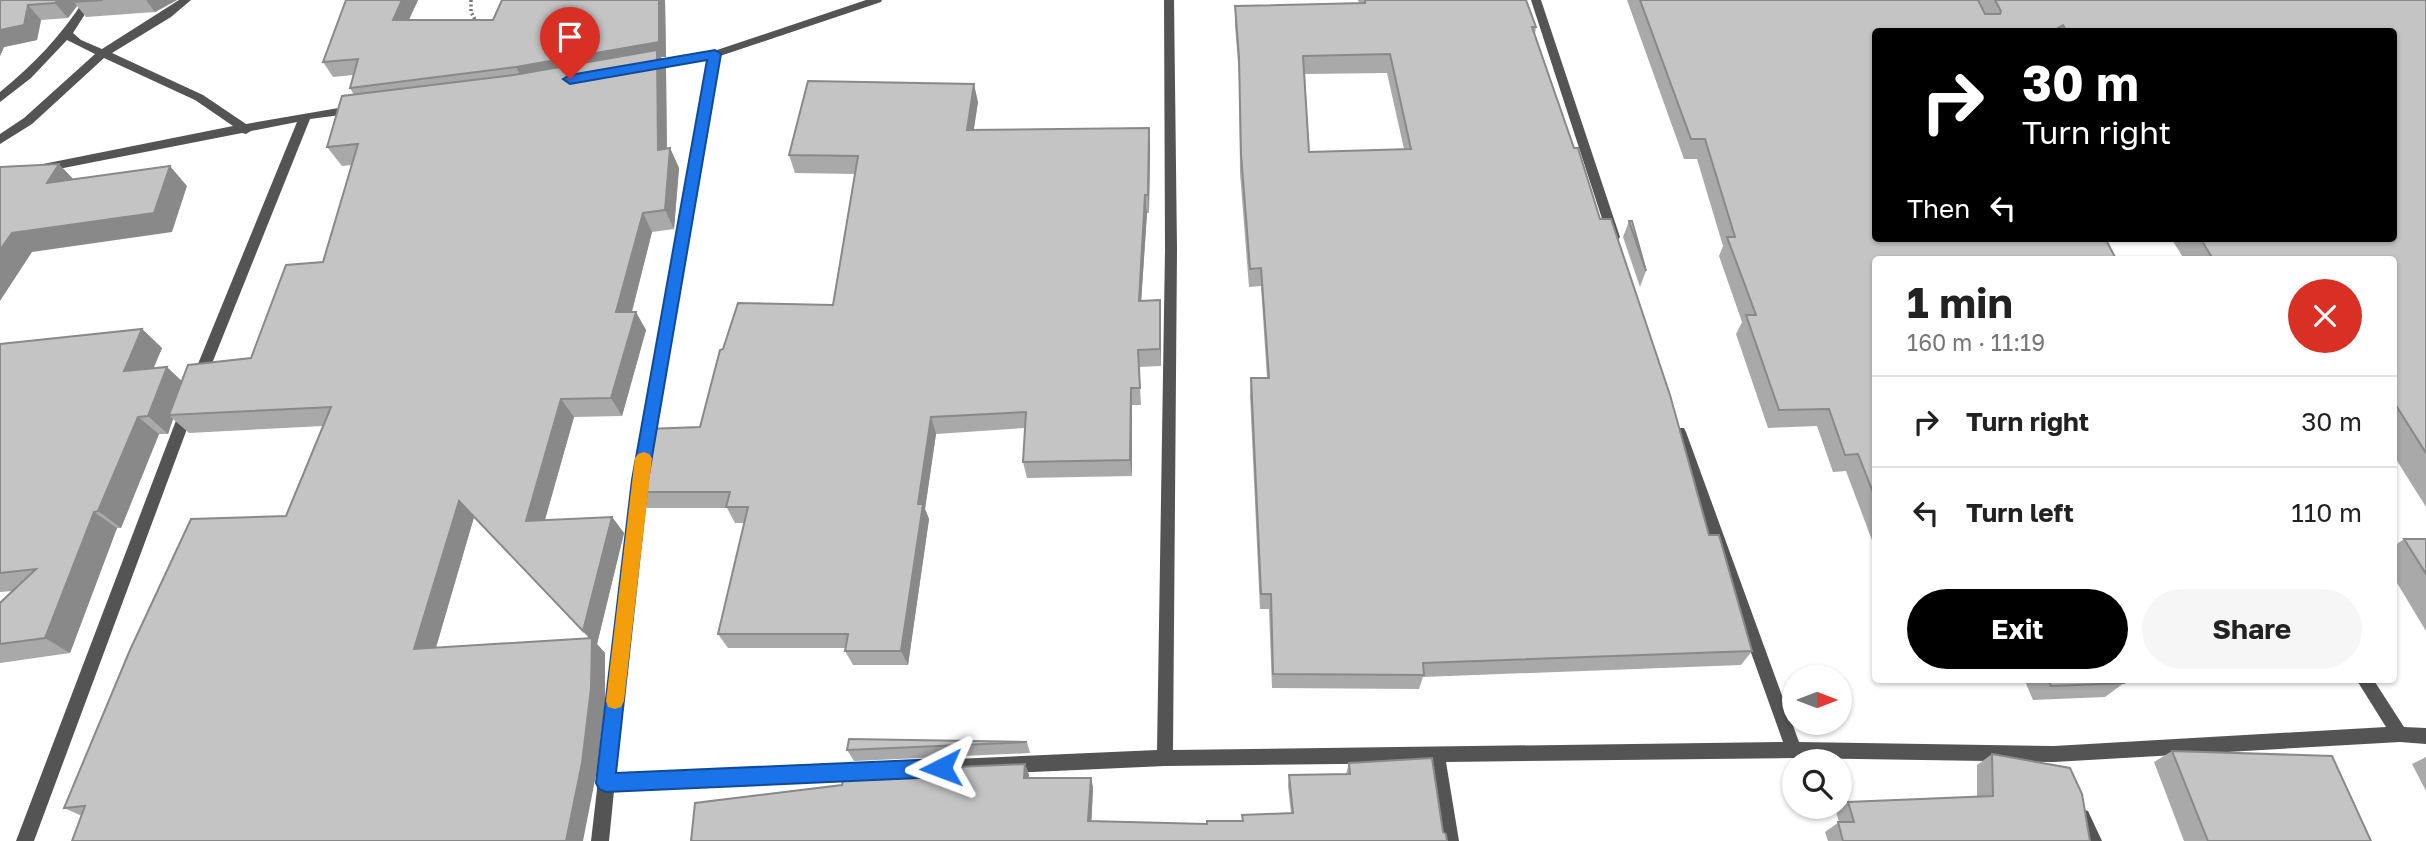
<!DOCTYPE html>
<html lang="en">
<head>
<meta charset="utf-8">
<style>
  :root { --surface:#fff; --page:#f6f6f6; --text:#222; --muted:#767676; --line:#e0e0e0; --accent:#000 }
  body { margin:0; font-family:"Golos Text",sans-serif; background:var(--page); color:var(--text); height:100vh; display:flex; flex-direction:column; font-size:26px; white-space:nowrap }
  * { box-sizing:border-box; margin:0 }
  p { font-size:23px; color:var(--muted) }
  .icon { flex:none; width:38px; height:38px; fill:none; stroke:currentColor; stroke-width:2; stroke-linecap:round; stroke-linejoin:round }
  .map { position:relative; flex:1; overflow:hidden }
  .sheet { position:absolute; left:1872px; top:256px; width:525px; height:427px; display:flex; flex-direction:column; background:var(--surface); border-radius:7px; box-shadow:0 2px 5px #0004 }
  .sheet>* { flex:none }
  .guide { position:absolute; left:1872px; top:28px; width:525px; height:214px; border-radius:7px; box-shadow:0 2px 5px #0004; background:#000; color:#fff; overflow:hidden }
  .needle { width:46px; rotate:90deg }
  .fabs { position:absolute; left:1782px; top:665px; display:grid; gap:14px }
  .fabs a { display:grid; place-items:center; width:70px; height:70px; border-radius:50%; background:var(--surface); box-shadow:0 2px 5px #0004; font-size:35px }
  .pin { position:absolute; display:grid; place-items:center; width:60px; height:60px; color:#fff; margin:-72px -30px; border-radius:50% 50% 50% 0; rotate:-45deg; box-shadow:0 0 7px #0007 }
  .pin .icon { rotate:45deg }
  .me { position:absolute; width:77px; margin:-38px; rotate:267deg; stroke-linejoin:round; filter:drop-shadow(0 0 5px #0008) }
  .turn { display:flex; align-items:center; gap:24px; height:147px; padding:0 35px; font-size:32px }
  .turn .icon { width:91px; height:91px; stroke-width:2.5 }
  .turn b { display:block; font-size:49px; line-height:60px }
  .then { display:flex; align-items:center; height:66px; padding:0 35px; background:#0003; gap:14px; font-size:26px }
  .round { display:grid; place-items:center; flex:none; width:74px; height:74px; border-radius:37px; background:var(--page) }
  .headline { display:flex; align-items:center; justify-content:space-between; height:119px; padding:0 35px }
  h1 { font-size:42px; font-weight:700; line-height:52px }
  .primary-button { display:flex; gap:14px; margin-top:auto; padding:14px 35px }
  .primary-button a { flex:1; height:80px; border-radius:42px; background:var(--accent); color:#fff; font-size:28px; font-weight:700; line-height:80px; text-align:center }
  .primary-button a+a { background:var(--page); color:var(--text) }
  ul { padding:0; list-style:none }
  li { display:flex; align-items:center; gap:21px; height:91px; padding:0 35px; border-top:2px solid var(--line) }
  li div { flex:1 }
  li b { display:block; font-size:26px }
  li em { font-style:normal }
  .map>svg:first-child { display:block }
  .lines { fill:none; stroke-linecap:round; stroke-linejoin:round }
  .path { stroke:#767676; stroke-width:3.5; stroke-dasharray:2 2.5; stroke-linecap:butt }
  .minor { fill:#545454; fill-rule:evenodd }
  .wall { fill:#a9a9a9; fill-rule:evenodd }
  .shaded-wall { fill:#898989 }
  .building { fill:#c4c4c4; stroke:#898989; stroke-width:2; fill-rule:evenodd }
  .route { fill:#1a73e8; stroke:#114b97; stroke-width:2 }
  .slow { fill:#f59e0b }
</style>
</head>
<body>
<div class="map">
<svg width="2426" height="841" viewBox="0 0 2426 841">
  <rect width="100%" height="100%" fill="#fff"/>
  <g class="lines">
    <path class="path" d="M471,0V12L477,23"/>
    <path class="minor" d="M84,0H94L73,33L81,40L102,49L179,0H191L171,17L112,53L203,95L246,124L356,105L362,109L356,113L310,119L205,381L203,385H193L191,381L297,122L251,131L246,134L242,133L43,172L39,171L37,168L39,165L43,164L233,126L195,100L104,58L32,124L0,144V134L24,118L95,54L67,40L31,78L0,102V92C33,65 61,36 84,0Z
      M866,0H882L881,2L720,56L653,446L651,450H641L639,446L708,59L646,70L640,66L646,62L714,51Z
      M1164,0H1174L1177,250L1173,750L1783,742L1672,432L1674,428H1684L1686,432L1799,742L2054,746L2386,727L2356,679H2373L2404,727L2426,728V744L2400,742L2054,762L1794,758L1446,762L1459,841H1441L1430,763L1165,766L614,791L609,841H591L633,479L635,475L640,473L645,475L647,479L616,774L1157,750L1165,250Z
      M1531,0H1541L1620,237L1618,240L1614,242L1608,237Z
      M187,404L192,406L194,410L34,841H16L180,410L182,406Z
      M2082,809L2088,811L2102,841H2084L2074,817L2076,811Z"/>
  </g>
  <path class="wall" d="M0,0H177L155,12L86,17L77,6L68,18L41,20L37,40L4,47L0,56Z
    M346,0H418L409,20H493L502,0H665L666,57H661L666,69L667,149L670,148L679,168L674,229L652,232L632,312L646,330L622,416L574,417L545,520L612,517L624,533L597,644L605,653V702L596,775L82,816L64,808L286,516L323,426L189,433L173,419L168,434H159L121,528H117L70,653L0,663V603L13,591L0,592V344L142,329L162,348L153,368L182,381L251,358L323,262L352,165L342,166L327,147L354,95L350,88L353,75L333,77L323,62ZM474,517L589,638L436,648Z
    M1358,0H1526L1536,27L1535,34L1574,148L1709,535L1752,651L1741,665L1423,677L1419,689L1272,688L1269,609H1260L1250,395L1251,378H1267L1261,286L1249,287L1240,173L1239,76L1235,25V6L1359,3ZM1387,73L1404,149L1309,152L1305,74Z
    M1627,0H2426V507L2394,456V259H2184L2171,238H2394V32H1876V551L1846,471L1833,472L1817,426L1768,428L1736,334L1742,322L1719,256L1723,246L1697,159H1684Z
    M978,102L973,130L1149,128L1150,146L1149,213H1147L1141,301L1161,318V366L1139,367L1141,405H1132V476L1027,478L1023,462L1025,428L936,434L925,509L929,519L908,665H853L845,651L846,648H728L718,634L744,523H735L727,508H647L636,492L700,427L723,349L833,305L855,174L795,173L789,155Z
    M1629,221L1646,271L1640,287L1623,237Z
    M2404,539H2426V631L2394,578V546Z
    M2024,679H2122L2124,683L2105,697L2033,700Z
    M1027,742L1030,753L854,761L847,750Z
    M2172,751L2371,841H2184L2154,762Z
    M1992,754L2090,841H1828L1825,832L1839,822L1836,812L1848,802L1977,797V765Z
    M2426,757V791L2412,764Z
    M1349,763L1443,832L691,841L1025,764L1029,775L1028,778H1091L1093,788L1091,821L1207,824L1242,821V815L1291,813L1288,786L1289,775L1346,774Z"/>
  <path class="shaded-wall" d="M58,0H82L74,2L77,6L68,18L55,3Z
    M146,0H177L155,12Z
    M402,0H418L402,34L393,20Z
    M659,0H665L666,57H661L666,69L667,169L524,81L516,67Z
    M28,5L41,20L37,40L4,47L0,56V30Z
    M2063,25L2059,32H2051Z
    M974,84L978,102L971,149L967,130Z
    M1149,128L1150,146L1149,213L1148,195Z
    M670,148L679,168L674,229L665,210Z
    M59,164L78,184L47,183Z
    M170,166L187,186L172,232L32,252L0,301V250L12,233Z
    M1145,195L1147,213L1140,319L1139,301Z
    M643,213L652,232L627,330L616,312Z
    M1160,300L1161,318V366L1160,349Z
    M636,312L646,330L622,416L611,398Z
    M142,329L162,348L145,389L124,371Z
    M167,367L186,385L169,415L173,419L168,434L148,416Z
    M1131,388L1132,405V476L1130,460Z
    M561,399L574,417L540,537L526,521Z
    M138,417L159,434L121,528L98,511Z
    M931,417L936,434L925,509L929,519L908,665L901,651L918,504Z
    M459,501L474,517L431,664L414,649Z
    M94,512L117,528L70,653L45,638Z
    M612,517L624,533L597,644L605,653V702L596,775L583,841H566L592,641L583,631Z
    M1025,764L1029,775L1027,788L1024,778Z
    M1091,778L1093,788L1091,831L1088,821Z"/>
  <path class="building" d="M0,0H58L55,3L28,5L24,25L0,30Z
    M75,0H103L74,2Z
    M346,0H402L393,20H493L502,0H659V42L516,67L350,88L358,59L323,62Z
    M1365,0H1526L1536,27H1532L1574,148H1578L1600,219H1611L1670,395L1709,535H1719L1752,651L1423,663L1424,675L1273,674L1271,594H1261L1251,378H1269L1261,268L1250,269L1241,154L1239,57L1235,6L1365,3ZM1390,54L1411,149L1309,152L1303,56Z
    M1640,0H1978L1985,14H2000L2001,11L1995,0H2426V453L2397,407H2394V259H2213L2200,238H2394V32H2067L2063,25L2051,32H1876V238H2105L2116,259H1876V500L1858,454L1845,455L1829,409L1779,410L1746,315H1756L1727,237H1735L1705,139H1691Z
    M657,50L658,150L670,148L665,210L643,213L616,312H636L611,398L561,399L526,521L612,517L583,631L459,501L414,649L592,638L591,688L582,763L566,841H72L85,806L64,808L130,650L191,519L286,516L331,407L169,415L188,365L251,358L286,265L323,262L358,144L327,147L342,96L514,75Z
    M808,81L974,84L967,130L1149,128L1148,195H1145L1139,301L1160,300V349L1138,350L1140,388H1131L1130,460L1023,462L1026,412L931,417L918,504H923L901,651H845L848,634H718L748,507H726L730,492H636L646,429L700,427L720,350L723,349L738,303L833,305L858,156L789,155Z
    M59,164L47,183L170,166L154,213L12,233L0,250V167Z
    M1629,221H1632L1646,271Z
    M142,329L124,371L167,367L148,416L138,417L98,511L94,512L45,638L0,644V603L36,569L0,573V344Z
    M2404,539H2426V574Z
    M2048,679H2122L2124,683L2051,686Z
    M849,739L1027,742L847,750Z
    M2172,751L2332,756L2371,841H2208Z
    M1992,754L2070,768L2082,794L2090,841H1843L1838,822H1854L1848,802L1993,796Z
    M1432,758L1443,832L1446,834L1447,841H691L695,803L842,785L844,772L1025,764L1024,778H1091L1088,821L1207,824V821H1243L1242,815L1293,813L1289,775L1350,774L1349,763Z"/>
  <path class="route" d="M715,50L721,54L648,480L616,773L941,759L948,761L950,768L948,774L941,777L606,792L599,789L596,783L632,480L707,60L570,84L563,79L570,75Z"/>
  <path class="slow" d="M644,452L649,454L652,458L624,701L621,707L615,709L608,707L606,701L635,458L638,454Z"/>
</svg>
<div class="fabs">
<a><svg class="needle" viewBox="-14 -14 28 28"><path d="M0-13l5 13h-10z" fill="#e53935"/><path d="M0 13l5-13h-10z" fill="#767676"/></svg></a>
<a><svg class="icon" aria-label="search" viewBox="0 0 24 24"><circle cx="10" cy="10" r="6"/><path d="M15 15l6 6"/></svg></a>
</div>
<div class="pin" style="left:570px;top:79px;background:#d93025"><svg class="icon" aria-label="arrive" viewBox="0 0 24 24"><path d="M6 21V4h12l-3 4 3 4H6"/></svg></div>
<svg class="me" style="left:941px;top:768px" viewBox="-20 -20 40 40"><path d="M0-17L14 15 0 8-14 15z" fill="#1a73e8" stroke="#fff" stroke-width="4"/></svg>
<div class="guide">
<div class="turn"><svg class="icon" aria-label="right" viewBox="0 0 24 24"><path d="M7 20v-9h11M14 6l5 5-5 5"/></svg><div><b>30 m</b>Turn right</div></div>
<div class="then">Then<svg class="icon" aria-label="left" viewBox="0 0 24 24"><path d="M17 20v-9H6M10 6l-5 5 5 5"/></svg></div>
</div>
<section class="sheet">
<div class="headline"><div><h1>1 min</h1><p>160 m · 11:19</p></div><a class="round" style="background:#d93025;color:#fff"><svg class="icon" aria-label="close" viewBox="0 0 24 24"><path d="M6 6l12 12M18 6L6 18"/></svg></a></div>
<ul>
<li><svg class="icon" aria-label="right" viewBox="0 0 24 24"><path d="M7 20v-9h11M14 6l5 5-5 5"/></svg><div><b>Turn right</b></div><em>30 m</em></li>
<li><svg class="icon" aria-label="left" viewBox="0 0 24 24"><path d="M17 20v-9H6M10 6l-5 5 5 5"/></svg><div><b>Turn left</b></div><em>110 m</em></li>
</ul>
<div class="primary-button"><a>Exit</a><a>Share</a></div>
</section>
</div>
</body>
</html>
